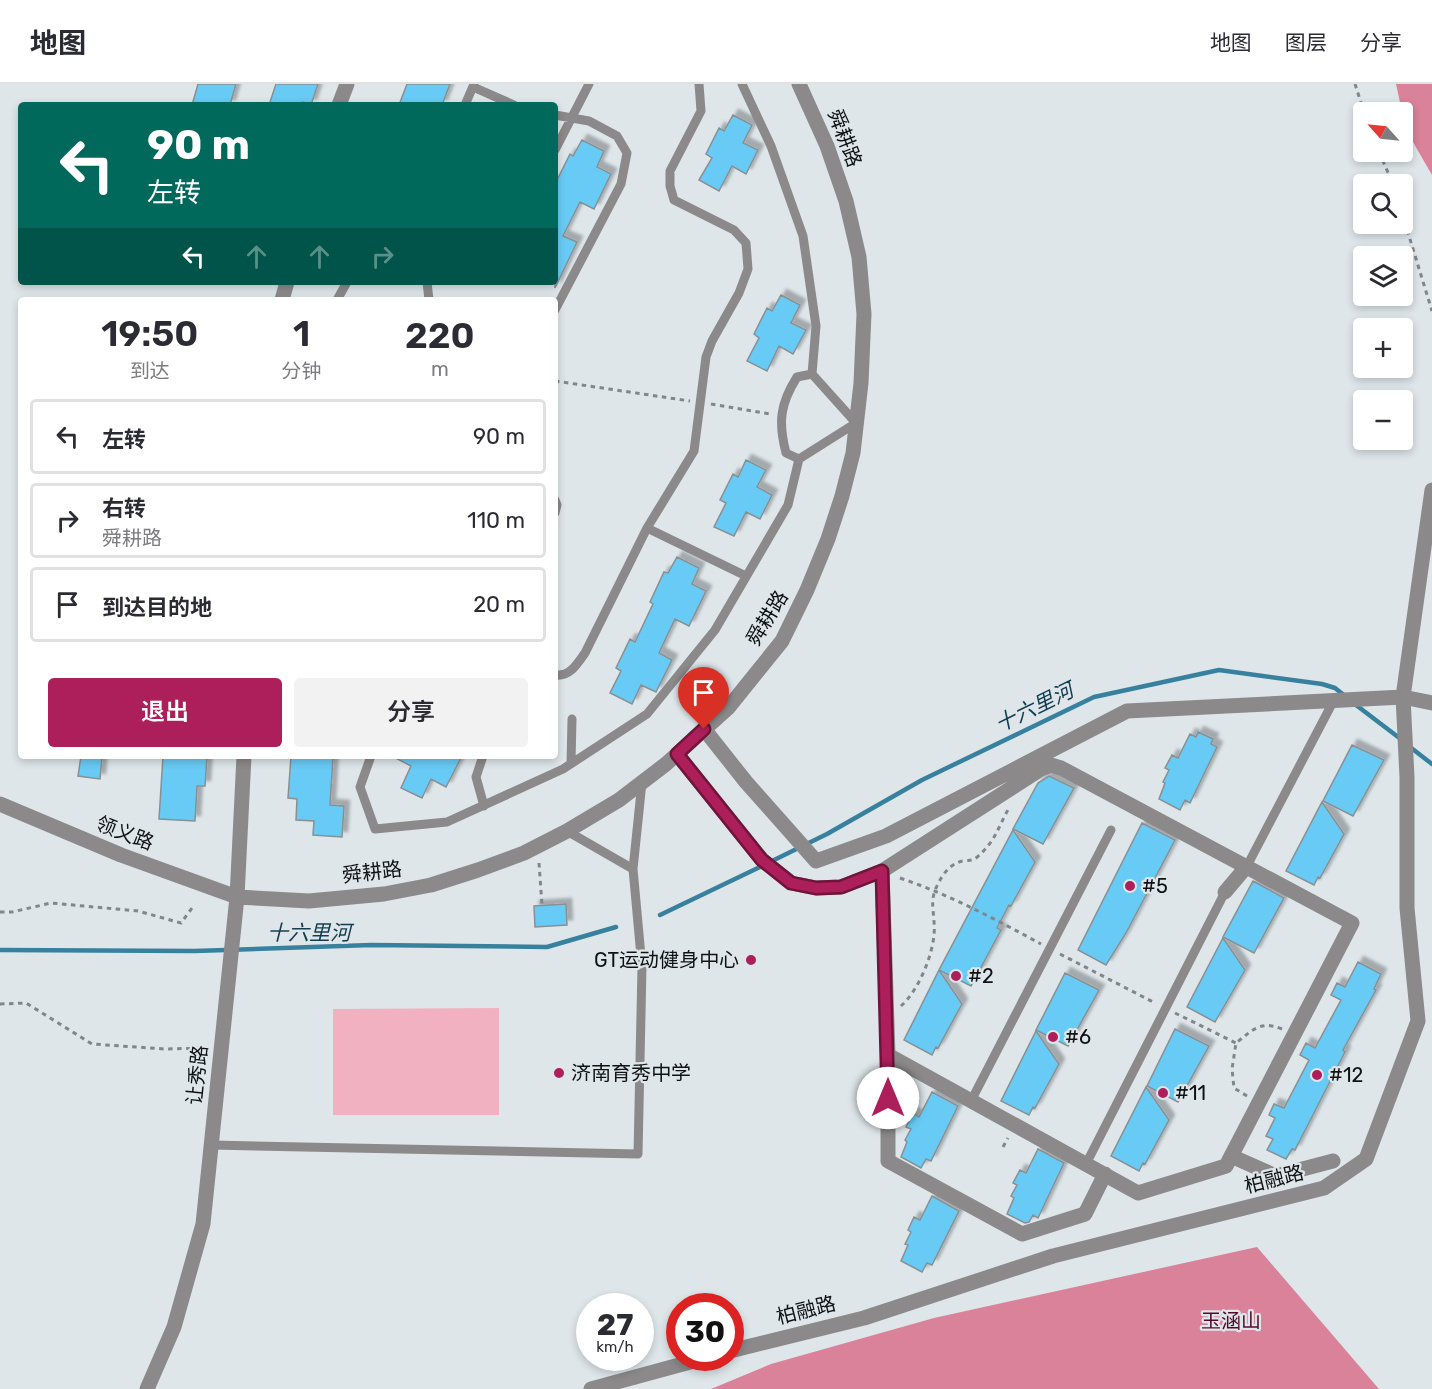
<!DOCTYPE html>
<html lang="zh">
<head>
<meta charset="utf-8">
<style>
  :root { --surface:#fff; --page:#f2f2f3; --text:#2b2b33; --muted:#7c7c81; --line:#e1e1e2; --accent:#ad1f5a }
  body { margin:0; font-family:Rubik,"Noto Sans SC",sans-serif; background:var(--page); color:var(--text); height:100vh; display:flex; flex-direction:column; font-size:22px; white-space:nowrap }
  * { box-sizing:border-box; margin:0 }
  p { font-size:20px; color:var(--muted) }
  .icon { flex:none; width:33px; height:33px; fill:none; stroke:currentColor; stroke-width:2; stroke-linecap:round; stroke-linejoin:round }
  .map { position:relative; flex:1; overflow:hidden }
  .panel { position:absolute; left:18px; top:213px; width:540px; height:462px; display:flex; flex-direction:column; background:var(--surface); border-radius:6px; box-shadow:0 3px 9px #0003 }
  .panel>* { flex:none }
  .hud { position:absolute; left:18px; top:18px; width:540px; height:183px; border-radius:6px; box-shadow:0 3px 9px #0003; background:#00695c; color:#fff; overflow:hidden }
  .needle { width:39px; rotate:297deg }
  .buttons { position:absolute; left:1353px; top:18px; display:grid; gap:12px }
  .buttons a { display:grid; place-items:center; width:60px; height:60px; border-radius:6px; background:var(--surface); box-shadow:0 3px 9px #0003; font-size:30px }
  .speed { position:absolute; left:576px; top:1209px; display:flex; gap:12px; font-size:30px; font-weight:700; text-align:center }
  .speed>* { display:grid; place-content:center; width:78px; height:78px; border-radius:50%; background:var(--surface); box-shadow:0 3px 9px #0003; line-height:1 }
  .speed small { font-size:15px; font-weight:400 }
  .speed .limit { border:9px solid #d22; background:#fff; color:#111 }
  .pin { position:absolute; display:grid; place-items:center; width:51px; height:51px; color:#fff; margin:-62px -26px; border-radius:50% 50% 50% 0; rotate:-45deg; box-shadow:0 0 6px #0007 }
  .pin .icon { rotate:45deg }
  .me { position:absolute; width:66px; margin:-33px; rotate:0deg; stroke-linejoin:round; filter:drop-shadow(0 0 4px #0008) }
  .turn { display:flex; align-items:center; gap:21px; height:126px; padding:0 30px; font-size:27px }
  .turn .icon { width:78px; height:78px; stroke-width:2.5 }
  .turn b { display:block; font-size:42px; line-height:51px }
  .lanes { display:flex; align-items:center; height:57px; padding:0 30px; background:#0003; justify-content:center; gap:30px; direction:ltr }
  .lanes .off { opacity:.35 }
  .eta { display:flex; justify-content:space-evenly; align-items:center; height:102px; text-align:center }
  .eta b { font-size:36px; font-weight:600; line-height:42px }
  .action { display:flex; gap:12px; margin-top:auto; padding:12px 30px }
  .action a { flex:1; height:69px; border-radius:6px; background:var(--accent); color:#fff; font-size:24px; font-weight:600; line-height:69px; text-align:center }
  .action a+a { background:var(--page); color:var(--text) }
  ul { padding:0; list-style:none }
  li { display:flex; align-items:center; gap:18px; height:75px; margin:0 12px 9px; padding:0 18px; border:3px solid var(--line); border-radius:6px }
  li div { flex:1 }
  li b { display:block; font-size:22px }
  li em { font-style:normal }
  header { display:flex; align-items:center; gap:36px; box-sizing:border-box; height:84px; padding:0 30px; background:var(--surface); border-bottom:2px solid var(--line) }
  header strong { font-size:28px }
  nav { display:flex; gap:33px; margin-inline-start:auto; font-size:21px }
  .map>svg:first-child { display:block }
  .green { fill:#f2b1c1 }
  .forest { fill:#d9829a }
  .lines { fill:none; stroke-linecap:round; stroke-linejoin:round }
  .stream { stroke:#38819e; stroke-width:4.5 }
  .building { fill:#68cbf5; stroke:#899094; stroke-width:1.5; filter:url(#shadow) }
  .path { stroke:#818789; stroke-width:3; stroke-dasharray:4.5 4.5; stroke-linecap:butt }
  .service { stroke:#8c898a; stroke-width:9 }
  .minor { stroke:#8c898a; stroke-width:15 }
  .tertiary { stroke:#8c898a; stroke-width:15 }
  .route-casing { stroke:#70143a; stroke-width:15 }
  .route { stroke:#ad1f5a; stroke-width:10 }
  .poi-dot { fill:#ad1f5a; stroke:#dee6ea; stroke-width:2 }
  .labels { text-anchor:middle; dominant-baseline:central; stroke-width:4.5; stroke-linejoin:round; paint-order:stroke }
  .street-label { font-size:20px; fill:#0f1213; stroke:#dee6ea }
  .poi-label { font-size:20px; fill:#0f1213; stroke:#dee6ea; text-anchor:start }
  .park-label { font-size:20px; fill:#58092a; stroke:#dee6ea }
  .water-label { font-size:21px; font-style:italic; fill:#113d4f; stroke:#dee6ea }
</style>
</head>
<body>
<header>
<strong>地图</strong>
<nav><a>地图</a><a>图层</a><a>分享</a></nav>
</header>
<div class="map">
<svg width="1432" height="1305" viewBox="0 0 1432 1305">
  <defs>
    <filter id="shadow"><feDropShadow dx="5.5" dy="-5.5" stdDeviation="1.5" flood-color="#0004"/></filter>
  </defs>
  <rect width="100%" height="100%" fill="#dee6ea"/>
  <path class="green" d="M499,924V1031H333V925Z"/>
  <path class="forest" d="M1396,0H1432V91L1406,46Z
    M1257,1163L1379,1305H711L771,1280L934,1234Z"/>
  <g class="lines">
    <path class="stream" d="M1356,621L1402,656
      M1410,663L1432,680
      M770,778L827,750L922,696L1094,613L1219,586L1322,600L1335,604L1345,612
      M660,831L762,782
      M0,866L195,867L371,861L547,863L616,843"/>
  </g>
  <path class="building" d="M198,0H236L230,21H192Z
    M276,0H318L311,21L303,18L302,21H269Z
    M407,0H450L442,21H399Z
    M733,31L752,41L743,59L758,66L746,90L732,82L719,107L699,96L712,74L706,70L719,44L724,47Z
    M582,56L604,67L597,83L611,90L594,125L580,118L563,152L577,158L555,204V100L570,70L573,72Z
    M781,211L800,221L791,239L806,246L793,270L779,262L767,287L747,277L759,254L754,250L767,224L772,227Z
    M746,376L766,386L757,403L772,411L760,435L746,428L734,452L714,443L726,419L720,416L733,390L738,393Z
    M677,473L699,484L692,500L706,507L689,542L675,535L659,569L672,576L656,608L641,601L632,620L610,609L621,587L616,584L630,555L635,558L653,520L650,518L664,488L668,489Z
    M1198,648L1213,655L1211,660L1217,663L1190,719L1185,716L1180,726L1159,715L1165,699L1163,698L1169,686L1165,684L1172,671L1178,674L1190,650L1196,653Z
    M1352,661L1384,676L1353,732L1323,717Z
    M81,672H102L100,695L78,692Z
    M163,672H207L205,702H197L195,737L159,735Z
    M291,672H333L330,721L344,722L342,753L313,751L314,737L296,736L297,715L288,714Z
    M392,672H462L446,703L431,695L422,714L401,704L411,682Z
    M1049,692L1074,704L1043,760L1013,745L1038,699Z
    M1322,718L1344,750L1320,794L1318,793L1314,801L1286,787Z
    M1142,739L1175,756L1126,849L1106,881L1078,866Z
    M1013,746L1035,778L1011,822L1009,821L997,844L1001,846L971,902L939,886Z
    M1253,797L1284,814L1254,869L1223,853Z
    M566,820L567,841L535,843L534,822Z
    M1223,854L1245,886L1215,938L1187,923Z
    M1358,878L1381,890L1374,905L1376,906L1343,966L1345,968L1295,1066L1292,1065L1286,1075L1267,1066L1273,1055L1266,1052L1275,1034L1269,1031L1274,1020L1284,1024L1309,976L1300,971L1306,959L1315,964L1341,916L1331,911L1337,899L1345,903Z
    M939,886L962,920L938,964L936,963L932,971L904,956Z
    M1065,889L1099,906L1068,962L1036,946Z
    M1175,945L1209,962L1178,1018L1147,1002Z
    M1036,947L1059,980L1035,1024L1033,1023L1029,1031L1001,1017Z
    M1146,1003L1169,1036L1145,1080L1143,1079L1139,1087L1111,1072Z
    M932,1008L958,1022L931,1077L926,1075L921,1084L901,1073L907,1058L905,1056L911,1045L906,1043L913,1029L919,1033Z
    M1038,1065L1064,1079L1038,1134L1033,1131L1029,1138L1025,1139L1007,1130L1014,1114L1011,1112L1017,1101L1013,1099L1020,1086L1026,1089Z
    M932,1112L959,1127L932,1181L927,1179L922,1188L901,1177L908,1161L905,1160L911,1148L908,1146L914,1133L920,1136Z"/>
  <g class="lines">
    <path class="path" d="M1355,0L1364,28
      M1379,68L1393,100
      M1402,129L1432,227
      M555,297L690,317
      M711,320L770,330
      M539,779L542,821
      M900,794C950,811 995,835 1041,860
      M0,828H12L51,819L138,827L181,839L192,824
      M1060,870L1155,919
      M0,920L26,919L92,960L165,965L208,964
      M901,922C920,905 937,863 934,838C933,821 930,814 939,798C944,788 952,779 963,777C968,776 972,777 976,774C996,757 997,745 1009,724
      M1175,929L1236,959
      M1247,1012L1234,1004L1232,985L1236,959C1253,946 1260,936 1282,945
      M1003,1063L1008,1054"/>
    <path class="service" d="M473,3L514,21
      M465,21L474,0
      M555,31L589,37L617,52L627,69L621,100L555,226
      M555,66L589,0
      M427,198L429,216
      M337,216L347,198
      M799,375L856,339L812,290
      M555,416L557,421L555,429
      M647,444L746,492
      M555,591C570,593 577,580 585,569L647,444L694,367L706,273L712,257L739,209L748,185L746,159L734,146L674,116L670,102V87L701,27L699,0
      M371,672L360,703L375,745L447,738L563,685L647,630L715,546L788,421L799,375L786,369C778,338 780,320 797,293L812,290L816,242L803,152L771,62L742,0
      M483,672L476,693L484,722
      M571,679L572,635
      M1247,782L1334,616
      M633,785L642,698
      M971,1017L1111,746
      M211,1061L638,1070L642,883L633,785L567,747
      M1086,1080L1225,808"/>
    <path class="minor" d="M1403,613L1432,406
      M704,645L746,698L816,777L886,752L1127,627L1403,613L1432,619
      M677,670L762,776L791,799L816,804L841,803L882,787L888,971L1138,1109L1226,1082L1352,839L1061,684L1051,681L1041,685L882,787
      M1225,808L1247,782
      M888,971V1077L1022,1150L1085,1130L1105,1090
      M1231,1072L1276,1092L1333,1077"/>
    <path class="tertiary" d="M339,21L347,0
      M282,216L287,198
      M0,720L121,771L237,813L309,817L384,810L431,801L478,786L524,769L567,747L619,716L666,680L728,624L782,557L807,506L828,455L842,412L853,369L861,299L864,230L859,173L846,117L827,62L799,0
      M730,1267L864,1234L1053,1172L1324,1104L1366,1075L1418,937L1407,824V693L1403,613
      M147,1305L174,1243L203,1140L237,813L244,672
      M591,1305L705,1274"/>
  </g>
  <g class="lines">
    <defs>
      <path id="route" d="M704,645L677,670L762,776L791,799L816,804L841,803L882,787L888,1014"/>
    </defs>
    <use href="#route" class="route-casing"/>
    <use href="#route" class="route"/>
  </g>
  <g class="poi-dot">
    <circle cx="1130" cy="802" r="6"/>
    <circle cx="751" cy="876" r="6"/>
    <circle cx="956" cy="892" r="6"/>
    <circle cx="1053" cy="953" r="6"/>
    <circle cx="559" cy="989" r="6"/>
    <circle cx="1317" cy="991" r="6"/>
    <circle cx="1163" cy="1009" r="6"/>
  </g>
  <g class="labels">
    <g class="street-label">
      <text transform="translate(845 54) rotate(69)">舜耕路</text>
      <text transform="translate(767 534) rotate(-59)">舜耕路</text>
      <text transform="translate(125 749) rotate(21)">领义路</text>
      <text transform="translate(372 788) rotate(-7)">舜耕路</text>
      <text transform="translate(197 991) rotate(-84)">让秀路</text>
      <text transform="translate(1274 1095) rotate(-14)">柏融路</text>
      <text transform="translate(806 1226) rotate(-14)">柏融路</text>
    </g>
    <g class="poi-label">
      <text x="1142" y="802">#5</text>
      <text x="739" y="876" text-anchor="end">GT运动健身中心</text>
      <text x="968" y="892">#2</text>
      <text x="1065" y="953">#6</text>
      <text x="571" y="989">济南育秀中学</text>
      <text x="1329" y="991">#12</text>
      <text x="1175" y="1009">#11</text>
    </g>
    <g class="park-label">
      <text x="1231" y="1237">玉涵山</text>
    </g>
    <g class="water-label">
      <text transform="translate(1034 623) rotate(-26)">十六里河</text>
      <text x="309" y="848">十六里河</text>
    </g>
  </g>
</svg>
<div class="buttons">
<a><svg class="needle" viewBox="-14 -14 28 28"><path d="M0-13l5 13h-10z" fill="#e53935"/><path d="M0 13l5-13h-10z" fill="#7c7c81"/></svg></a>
<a><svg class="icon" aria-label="search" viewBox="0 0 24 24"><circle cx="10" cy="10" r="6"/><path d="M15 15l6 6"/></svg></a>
<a><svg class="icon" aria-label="layers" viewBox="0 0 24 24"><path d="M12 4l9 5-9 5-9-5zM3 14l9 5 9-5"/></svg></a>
<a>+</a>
<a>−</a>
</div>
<div class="speed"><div>27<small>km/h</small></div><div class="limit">30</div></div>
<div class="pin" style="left:704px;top:645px;background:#d93025"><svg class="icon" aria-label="arrive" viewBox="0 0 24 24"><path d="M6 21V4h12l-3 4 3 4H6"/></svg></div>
<svg class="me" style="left:888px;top:1014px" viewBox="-20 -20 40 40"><circle r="19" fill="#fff"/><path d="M0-13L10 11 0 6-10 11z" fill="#ad1f5a"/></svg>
<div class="hud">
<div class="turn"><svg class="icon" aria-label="left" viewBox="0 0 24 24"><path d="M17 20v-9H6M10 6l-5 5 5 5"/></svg><div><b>90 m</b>左转</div></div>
<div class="lanes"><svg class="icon" aria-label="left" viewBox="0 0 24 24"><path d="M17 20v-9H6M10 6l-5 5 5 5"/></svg><svg class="icon off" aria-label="ahead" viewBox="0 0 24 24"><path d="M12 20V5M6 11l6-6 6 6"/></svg><svg class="icon off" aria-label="ahead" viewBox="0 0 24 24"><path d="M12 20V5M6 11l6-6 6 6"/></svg><svg class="icon off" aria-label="right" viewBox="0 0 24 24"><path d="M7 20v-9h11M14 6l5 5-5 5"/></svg></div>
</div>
<section class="panel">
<div class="eta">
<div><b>19:50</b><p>到达</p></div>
<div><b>1</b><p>分钟</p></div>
<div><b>220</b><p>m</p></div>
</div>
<ul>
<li><svg class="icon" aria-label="left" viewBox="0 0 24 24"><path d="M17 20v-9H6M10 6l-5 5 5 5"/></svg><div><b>左转</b></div><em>90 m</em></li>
<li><svg class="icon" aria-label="right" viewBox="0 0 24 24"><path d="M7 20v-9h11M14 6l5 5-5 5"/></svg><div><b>右转</b><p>舜耕路</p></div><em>110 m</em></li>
<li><svg class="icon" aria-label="arrive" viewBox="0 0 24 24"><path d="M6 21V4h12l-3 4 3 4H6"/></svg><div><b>到达目的地</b></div><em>20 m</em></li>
</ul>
<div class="action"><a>退出</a><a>分享</a></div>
</section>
</div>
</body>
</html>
